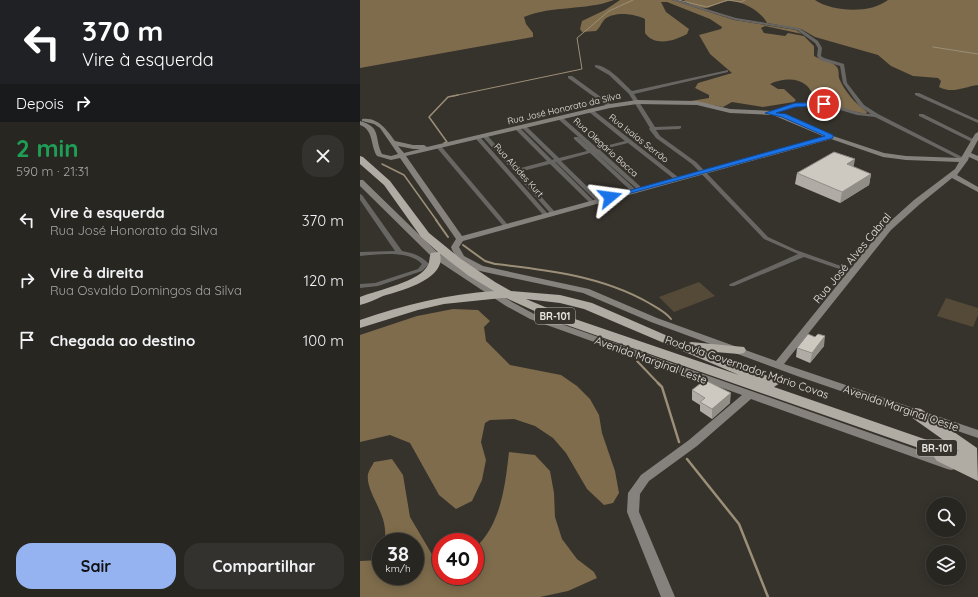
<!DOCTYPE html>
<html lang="pt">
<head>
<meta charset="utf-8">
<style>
  :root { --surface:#282621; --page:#34322e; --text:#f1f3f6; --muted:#a5a5a5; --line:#44433f; --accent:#95b2f1 }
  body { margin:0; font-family:Quicksand,sans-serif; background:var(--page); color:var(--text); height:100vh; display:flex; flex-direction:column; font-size:15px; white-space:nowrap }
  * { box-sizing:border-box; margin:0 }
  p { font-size:13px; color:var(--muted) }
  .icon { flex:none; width:22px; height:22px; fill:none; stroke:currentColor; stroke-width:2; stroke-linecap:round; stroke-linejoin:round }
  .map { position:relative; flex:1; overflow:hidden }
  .panel { display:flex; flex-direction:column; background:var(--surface); width:360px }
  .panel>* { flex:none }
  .hud { background:#202124; color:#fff; overflow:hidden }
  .controls { position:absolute; left:566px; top:497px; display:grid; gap:8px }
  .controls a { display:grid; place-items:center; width:40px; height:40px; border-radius:50%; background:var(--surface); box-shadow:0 2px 10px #0003,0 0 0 1px var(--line); font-size:20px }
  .speed { position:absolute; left:12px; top:533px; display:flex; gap:8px; font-size:20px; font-weight:700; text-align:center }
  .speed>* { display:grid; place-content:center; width:52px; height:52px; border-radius:50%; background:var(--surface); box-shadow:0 2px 10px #0003,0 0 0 1px var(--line); line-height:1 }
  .speed small { font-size:10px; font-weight:400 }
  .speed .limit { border:6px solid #d22; background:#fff; color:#111 }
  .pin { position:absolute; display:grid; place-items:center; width:34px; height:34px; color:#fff; margin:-17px; border:2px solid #fff; border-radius:50%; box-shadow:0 1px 4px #0007 }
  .me { position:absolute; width:44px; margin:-22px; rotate:74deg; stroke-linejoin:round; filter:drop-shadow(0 0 3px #0008) }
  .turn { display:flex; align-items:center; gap:14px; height:84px; padding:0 16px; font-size:18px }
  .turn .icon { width:52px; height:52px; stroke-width:2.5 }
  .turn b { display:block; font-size:28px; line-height:34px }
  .then { display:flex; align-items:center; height:38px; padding:0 16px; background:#0003; gap:8px; font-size:15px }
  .round { display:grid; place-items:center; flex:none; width:42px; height:42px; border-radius:16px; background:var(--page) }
  .headline { display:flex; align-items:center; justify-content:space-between; height:68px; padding:0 16px }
  h1 { font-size:24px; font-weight:800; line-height:30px; color:#1e9e55 }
  .primary-button { display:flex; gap:8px; margin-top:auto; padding:8px 16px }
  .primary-button a { flex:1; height:46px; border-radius:16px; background:var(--accent); color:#111; font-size:16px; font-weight:800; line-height:46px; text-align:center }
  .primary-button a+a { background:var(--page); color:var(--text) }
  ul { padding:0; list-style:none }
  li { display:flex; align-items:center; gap:12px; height:60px; padding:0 16px }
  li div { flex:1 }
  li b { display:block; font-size:15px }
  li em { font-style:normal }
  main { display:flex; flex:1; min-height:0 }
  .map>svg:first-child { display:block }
  .green { fill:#554a38 }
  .forest { fill:#7e6c4c }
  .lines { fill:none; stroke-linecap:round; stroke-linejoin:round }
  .stream-far3 { stroke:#9c8f78; stroke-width:1 }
  .stream-far2 { stroke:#9c8f78; stroke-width:1.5 }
  .stream-far1 { stroke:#9c8f78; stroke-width:2 }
  .stream { stroke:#9c8f78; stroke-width:2.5 }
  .street { fill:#686663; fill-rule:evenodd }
  .secondary { fill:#85827d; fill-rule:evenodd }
  .highway { fill:#b0aba3; fill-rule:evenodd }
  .wall { fill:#b0aca5 }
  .shaded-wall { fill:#908c86 }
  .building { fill:#cdc8c0; stroke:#908c86 }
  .route { fill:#1a73e8; stroke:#114b97 }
  .labels { text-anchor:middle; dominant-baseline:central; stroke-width:4; stroke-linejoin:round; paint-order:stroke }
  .far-street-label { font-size:9px; fill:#e8e6e1; stroke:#36322c }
  .shield { fill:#36322c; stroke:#b3b0ab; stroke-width:1 }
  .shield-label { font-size:10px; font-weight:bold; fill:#e8e6e1 }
  .street-label { font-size:11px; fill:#e8e6e1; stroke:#36322c }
</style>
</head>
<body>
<main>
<section class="panel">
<div class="hud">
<div class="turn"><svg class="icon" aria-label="left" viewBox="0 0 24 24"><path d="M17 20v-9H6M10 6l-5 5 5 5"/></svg><div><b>370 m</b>Vire à esquerda</div></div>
<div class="then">Depois<svg class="icon" aria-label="right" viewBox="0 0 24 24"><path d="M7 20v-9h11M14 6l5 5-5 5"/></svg></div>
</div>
<div class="headline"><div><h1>2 min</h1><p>590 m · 21:31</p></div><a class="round"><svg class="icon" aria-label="close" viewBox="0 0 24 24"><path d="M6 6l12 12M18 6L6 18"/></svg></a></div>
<ul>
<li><svg class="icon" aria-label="left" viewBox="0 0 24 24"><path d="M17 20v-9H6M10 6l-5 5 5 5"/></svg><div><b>Vire à esquerda</b><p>Rua José Honorato da Silva</p></div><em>370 m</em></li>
<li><svg class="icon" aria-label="right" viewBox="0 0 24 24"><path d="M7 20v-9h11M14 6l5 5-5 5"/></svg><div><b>Vire à direita</b><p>Rua Osvaldo Domingos da Silva</p></div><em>120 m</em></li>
<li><svg class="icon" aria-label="arrive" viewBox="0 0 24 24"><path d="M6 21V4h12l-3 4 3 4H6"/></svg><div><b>Chegada ao destino</b></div><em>100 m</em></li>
</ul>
<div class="primary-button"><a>Sair</a><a>Compartilhar</a></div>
</section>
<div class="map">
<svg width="618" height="597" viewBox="0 0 618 597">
  <rect width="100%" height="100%" fill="#36322c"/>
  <path class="green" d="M339,282L355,296L314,312L299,297Z
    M586,298L618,308V315L613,327L577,316Z"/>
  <path class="forest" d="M0,0H254C225,11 193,5 164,17L166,24L173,33V37L0,68Z
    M260,0H312L374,20L436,30L442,34L405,26L401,28L404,33L425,36L428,33L444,36L454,46V56C460,60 471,61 476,66C480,70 478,74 479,78C484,91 496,104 507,112L506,114C491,111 475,107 461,101C453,98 452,90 446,85C436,77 421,79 410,84L418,89H424L436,100L434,102L403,107L372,102L363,107L331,101L349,98V95L335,88L338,83L372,73L350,54L339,35L361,29L362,27L350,19L307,2H301L306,12L329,29L327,34C314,41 295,47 285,33V19C275,14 255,11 245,19C241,23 240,28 236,31L222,32L220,29L222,21L245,10Z
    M324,0H455C473,12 510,14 528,0H618V85C604,87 592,94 579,87L581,81L578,78L553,76L531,66L518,55L455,37L441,29L407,23C401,11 382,0 368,1C362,2 356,5 350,7C344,10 328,5 324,0Z
    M93,309L118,310L130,321L124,327L126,341L150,365L201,375L217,386L230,399L239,415L242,433L255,471L259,493L253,503L244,505L227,489L206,453L193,438L175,426L154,419L130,420L125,423L121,442L126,460L122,480L112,501L96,509L79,495L50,443L30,435L0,442V335L57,316Z
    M149,452L175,455L190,471L194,493L195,517L202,539L217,559L234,572L237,578L208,591L180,597H0V561L20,560L21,556V576H55V542H24C31,516 5,494 8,474C9,470 12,466 14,462L32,459L43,475L50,517L73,556L81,557V576H115V548C141,524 145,487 149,452Z"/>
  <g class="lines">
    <path class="stream-far3" d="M318,0L347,7L368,0L381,2L385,0
      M573,47L618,54
      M93,96L222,69L217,38L249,11L273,0"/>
    <path class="stream-far2" d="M84,143L87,142L69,117L88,97L98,95
      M22,164L44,175L77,221"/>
    <path class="stream-far1" d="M76,220L88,237
      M103,245L125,261L135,264C188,270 242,276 289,303C296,307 306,312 311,319
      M277,361L299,384"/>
    <path class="stream" d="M298,383L302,387L319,442
      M327,459L379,524L408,597"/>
    <path class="street" d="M311,0H317L376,18L439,28L458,41L462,48L461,56L464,58L484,64L487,83L504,105L518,114L608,160L605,162L515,117L497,115L470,107L458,105L436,107L406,114V112C425,107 446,99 465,103C481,105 495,114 511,114L500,107L483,83L480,66L460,60L457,56L458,48L455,43L437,30L375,20Z
      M235,65C248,65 263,83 272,91L368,70V72L274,94L295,127L321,126V128L319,129L296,130L300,136L336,162L408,237L436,250L495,271L496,272L495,273H491L444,257L374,286H370L369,285L370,284L438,254L404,239L332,164L296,138L289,129L290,128L269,94L249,75L235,67Z
      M208,76H212L252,105V107H248L208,78Z
      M555,93H559L618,120V123L555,95Z
      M229,110H233L318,177V179H314L268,143L240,150L282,188V190H278L235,152L275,189V191H271L230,153L201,161L240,199V201H236L196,162H195L234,201V203H230L190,164L159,172L195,212L196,213L193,215L191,214L122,136L125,134L127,135L157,169L187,161L155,129V127H159L192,160L194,159L162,128V126H166L199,158L227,151L214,139V137H218L232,149L198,119V117H202L237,148L265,141L229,112Z
      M559,114H563L617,141L616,142H612L559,116Z
      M118,136L120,137L188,214L189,215L188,216H184L116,139L115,138Z
      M79,145L81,146L148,225L149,226L148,227H144L77,148V146Z
      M0,194L2,195L42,251C53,253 62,256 69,264L62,271L18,286L0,288V284L15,283L58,269L62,264C49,250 18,254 0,256V252L35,251L0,200Z"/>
    <path class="secondary" d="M277,100L337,101L370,109L414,111L473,136L524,153L546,156L601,158L615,134L618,132V140L611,153L618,156V161L609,157L608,160L597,175L618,187V192L592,178L560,204L531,230L424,364L618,430V438L437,376L291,322L223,293L120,271C108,267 95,259 91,247L96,239L40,158L31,160L17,156C10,145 14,130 0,125V121C22,127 14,138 22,154L31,156L38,154L20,128L14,124L2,121V119C18,117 26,129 35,141L53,145H64L67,147L250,104ZM277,104L337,105L370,113L413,115L465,137L102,236L46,156L250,108ZM471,139L523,157L546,160L599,162L595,169L554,200L525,226L416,361L297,318L229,289L123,266L104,256L99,247L103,241ZM38,146L53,149H60L44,153Z
      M0,180H3L78,253L152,302L176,315L595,463L597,466L595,469L591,470L587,469L391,399L337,446L289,481L280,494L279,512L315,597H301L267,512L268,493L281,475L329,440L382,395L170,319L146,306L72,257L0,186Z"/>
    <path class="highway" d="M0,156L3,157L30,181L69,233L101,259L135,282L151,291L200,295L232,303L326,344L331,342L384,347L386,350L384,353L379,354L343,351L418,380L420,383L414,387L599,451L551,417L549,413L551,409L556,408L561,409L617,448L618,481L577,461L574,457L576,454L201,323L146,298H142L84,304L58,310L0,328V320C44,305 88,294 134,291L109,276L80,254C87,279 40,291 23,296C16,299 8,303 0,305V297C17,290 60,282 68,265C70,261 69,257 71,253L78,252L61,237L24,185L0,164ZM166,299L200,303L224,309L379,375L209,317Z"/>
  </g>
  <path class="wall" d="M494,167L511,174L509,185L480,203L435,184L437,173Z
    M464,346L450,363L436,357L437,348Z
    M332,390L370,403L352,419L340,411V405L332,400Z"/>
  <path class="shaded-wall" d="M495,159L493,170L487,164Z
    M511,174L509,185L480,203L482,192Z
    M465,336L464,346L450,363L452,353Z
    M371,393L370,403L352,419V409Z"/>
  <path class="building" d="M474,152L495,159L487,164L511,174L482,192L437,173Z
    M448,334L455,337L458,334L465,336L452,353L437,348Z
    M345,380L371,393L352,409L340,402L345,398L332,390Z"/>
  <path class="route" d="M466,103V105L464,106L435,107L416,113L426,114L473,135V138L253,198L246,197L465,136L422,117L405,113L435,103Z"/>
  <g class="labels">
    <g class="far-street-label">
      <text transform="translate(204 108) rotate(-13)">Rua José Honorato da Silva</text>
      <text transform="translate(279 138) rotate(38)">Rua Isaías Serrão</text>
      <text transform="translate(246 147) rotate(42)">Rua Olegário Bacca</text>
      <text transform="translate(159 170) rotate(48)">Rua Alcides Kurt</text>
    </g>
    <g class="shield">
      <rect x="175" y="308" width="40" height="16" rx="3"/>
      <rect x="557" y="440" width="40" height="16" rx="3"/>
    </g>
    <g class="shield-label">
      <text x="195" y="316">BR-101</text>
      <text x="577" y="448">BR-101</text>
    </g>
    <g class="street-label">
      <text transform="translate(492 258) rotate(-50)">Rua José Alves Cabral</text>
      <text transform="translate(291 360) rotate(20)">Avenida Marginal Leste</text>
      <text transform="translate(387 367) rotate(19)">Rodovia Governador Mário Covas</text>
      <text transform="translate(541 408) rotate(19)">Avenida Marginal Oeste</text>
    </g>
  </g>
</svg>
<div class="controls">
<a><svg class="icon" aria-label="search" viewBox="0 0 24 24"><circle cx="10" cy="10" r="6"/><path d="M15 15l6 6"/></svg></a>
<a><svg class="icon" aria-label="layers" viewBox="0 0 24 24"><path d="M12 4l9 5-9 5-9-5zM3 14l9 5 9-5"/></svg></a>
</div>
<div class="speed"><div>38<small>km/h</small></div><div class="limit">40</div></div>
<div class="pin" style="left:464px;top:104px;background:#d93025"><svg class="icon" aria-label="arrive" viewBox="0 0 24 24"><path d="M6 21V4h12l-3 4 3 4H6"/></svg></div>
<svg class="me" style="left:250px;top:197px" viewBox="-20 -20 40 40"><path d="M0-17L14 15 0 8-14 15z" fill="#1a73e8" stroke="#fff" stroke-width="4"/></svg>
</div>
</main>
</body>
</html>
